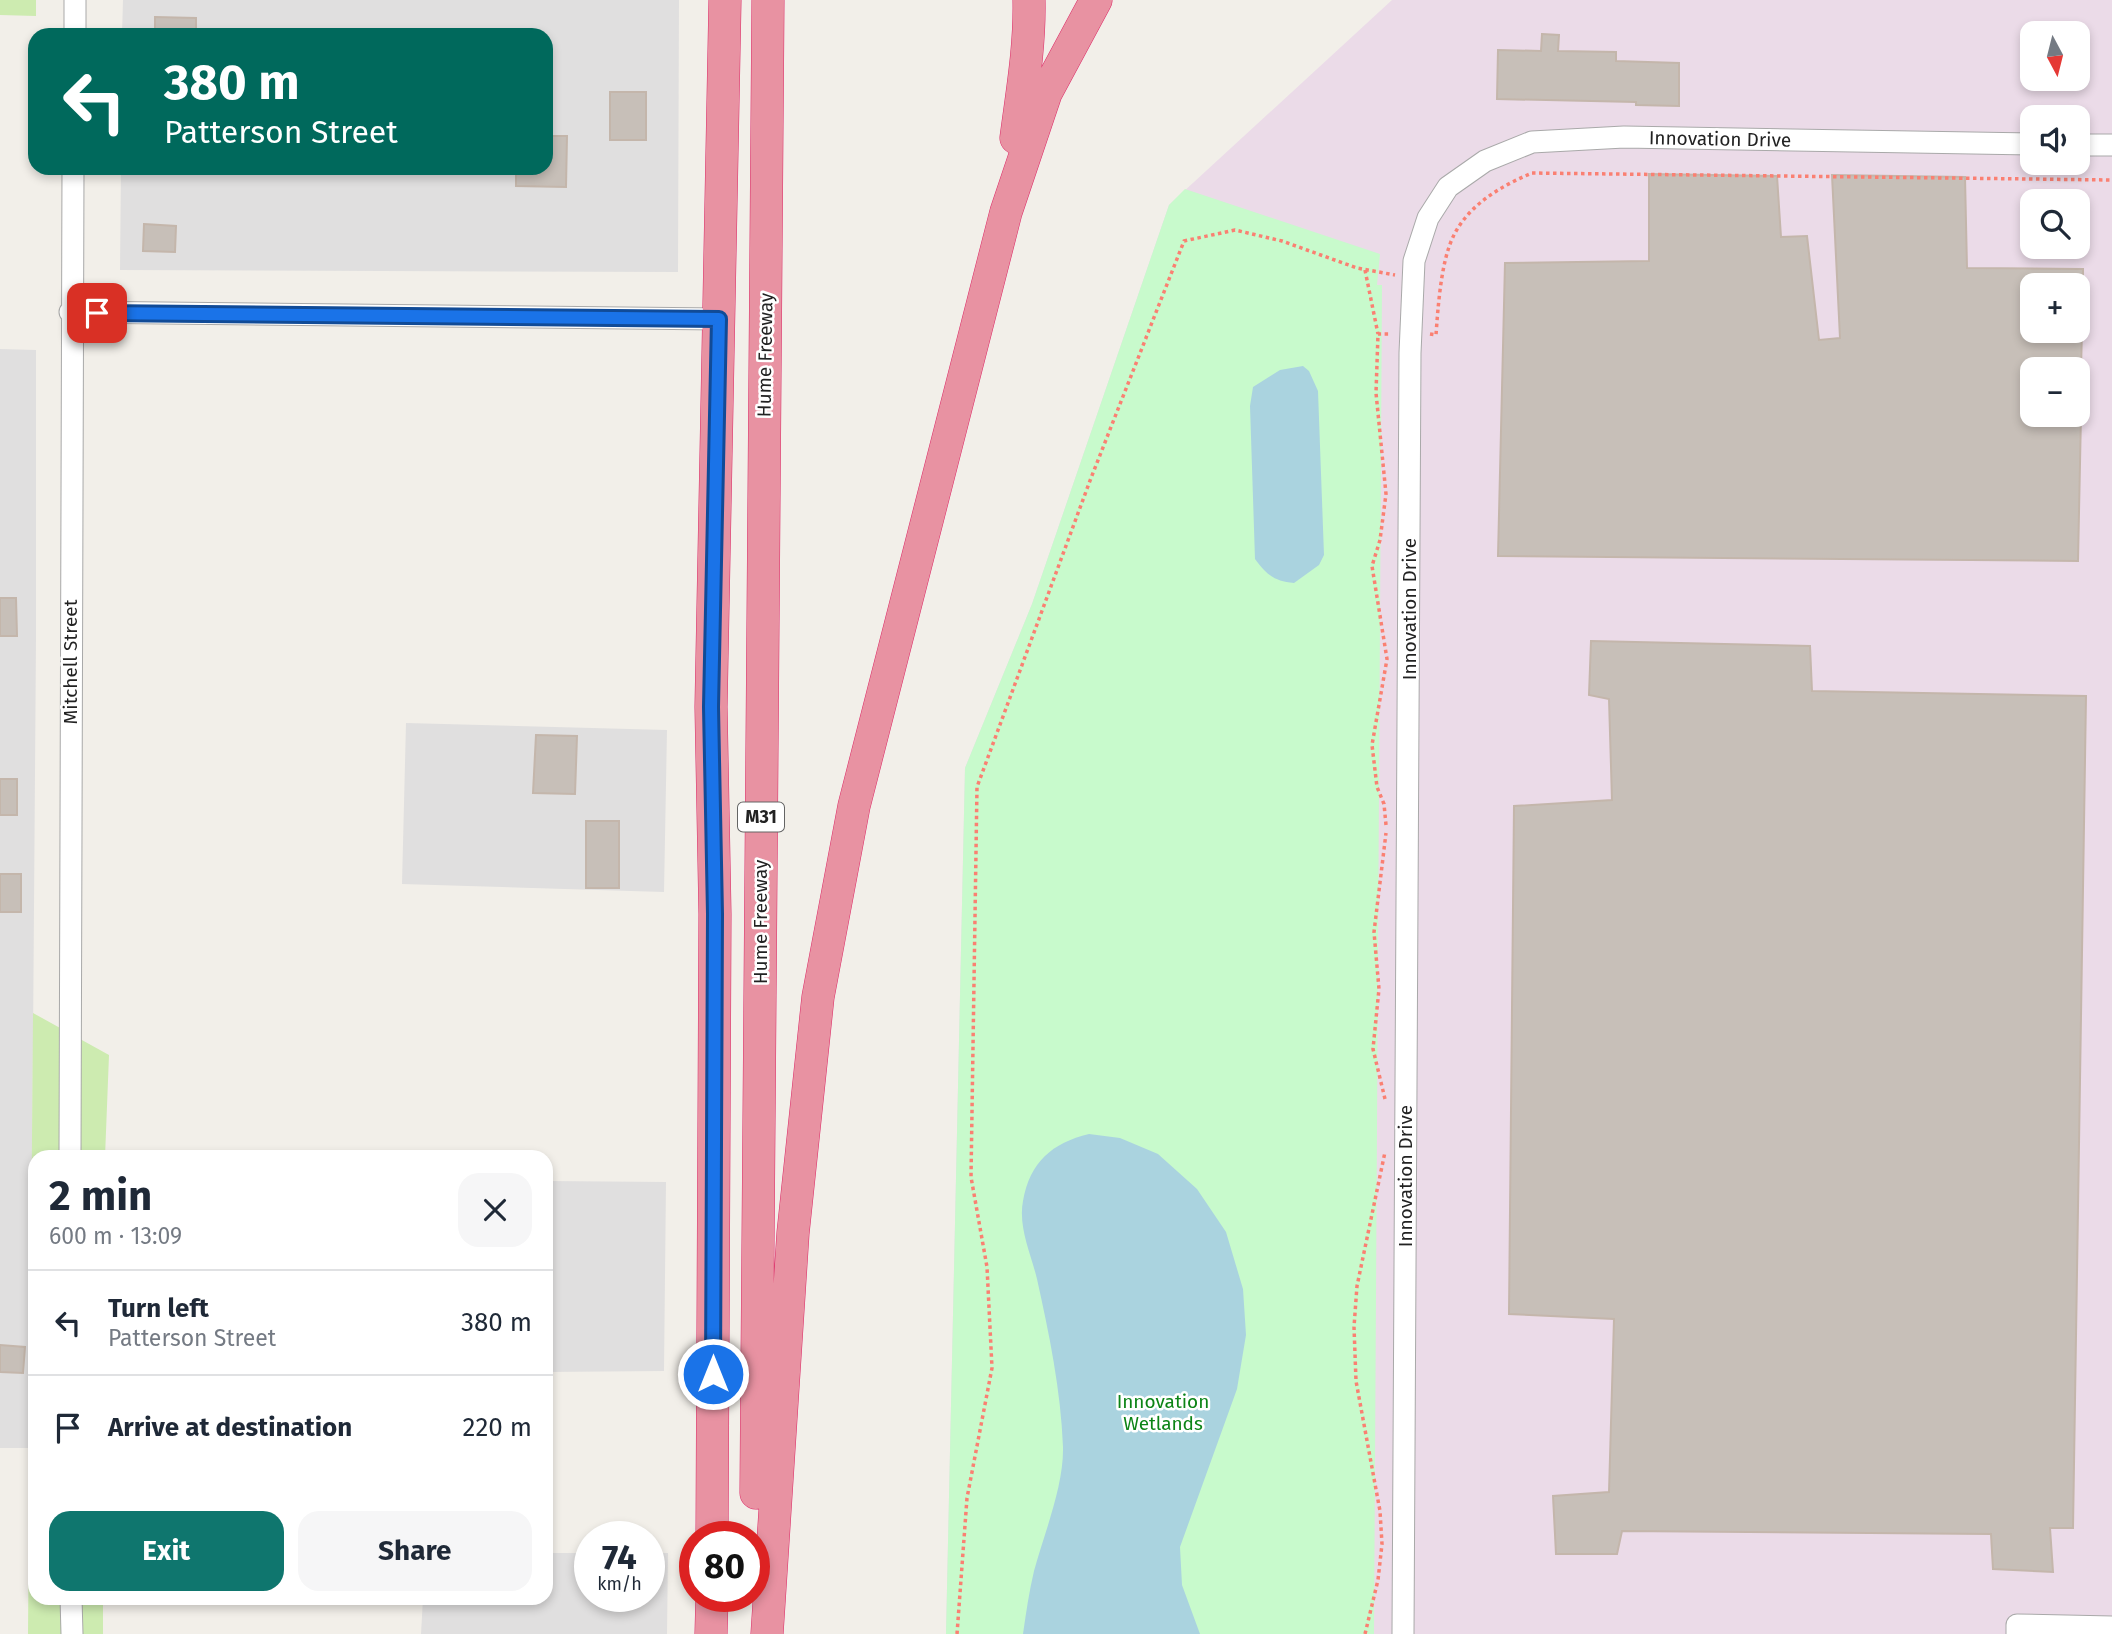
<!DOCTYPE html>
<html lang="en">
<head>
<meta charset="utf-8">
<style>
  :root { --surface:#fff; --page:#f6f6f7; --text:#1f2937; --muted:#747a83; --line:#e0e1e3; --accent:#0f766e }
  body { margin:0; font-family:"Fira Sans",sans-serif; background:var(--page); color:var(--text); height:100vh; display:flex; flex-direction:column; font-size:26px; white-space:nowrap }
  * { box-sizing:border-box; margin:0 }
  p { font-size:23px; color:var(--muted) }
  .icon { flex:none; width:38px; height:38px; fill:none; stroke:currentColor; stroke-width:2; stroke-linecap:round; stroke-linejoin:round }
  .map { position:relative; flex:1; overflow:hidden }
  .sheet { position:absolute; left:28px; top:1150px; width:525px; height:455px; display:flex; flex-direction:column; background:var(--surface); border-radius:21px; box-shadow:0 4px 10px #0003 }
  .sheet>* { flex:none }
  .hud { position:absolute; left:28px; top:28px; width:525px; height:147px; border-radius:21px; box-shadow:0 4px 10px #0003; background:#00695c; color:#fff; overflow:hidden }
  .needle { width:46px; rotate:173deg }
  .buttons { position:absolute; left:2020px; top:21px; display:grid; gap:14px }
  .buttons a { display:grid; place-items:center; width:70px; height:70px; border-radius:14px; background:var(--surface); box-shadow:0 4px 10px #0003; font-size:35px }
  .speed { position:absolute; left:574px; top:1521px; display:flex; gap:14px; font-size:35px; font-weight:700; text-align:center }
  .speed>* { display:grid; place-content:center; width:91px; height:91px; border-radius:50%; background:var(--surface); box-shadow:0 4px 10px #0003; line-height:1 }
  .speed small { font-size:18px; font-weight:400 }
  .speed .limit { border:10px solid #d22; background:#fff; color:#111 }
  .pin { position:absolute; display:grid; place-items:center; width:60px; height:60px; color:#fff; margin:-30px; border-radius:14px; box-shadow:0 4px 10px #0006 }
  .me { position:absolute; width:77px; margin:-38px; rotate:0deg; stroke-linejoin:round; filter:drop-shadow(0 0 5px #0008) }
  .turn { display:flex; align-items:center; gap:24px; height:147px; padding:0 21px; font-size:32px }
  .turn .icon { width:91px; height:91px; stroke-width:2.5 }
  .turn b { display:block; font-size:49px; line-height:60px }
  .round { display:grid; place-items:center; flex:none; width:74px; height:74px; border-radius:21px; background:var(--page) }
  .overview { display:flex; align-items:center; justify-content:space-between; height:119px; padding:0 21px }
  h1 { font-size:42px; font-weight:700; line-height:52px }
  .cta { display:flex; gap:14px; margin-top:auto; padding:14px 21px }
  .cta a { flex:1; height:80px; border-radius:21px; background:var(--accent); color:#fff; font-size:28px; font-weight:700; line-height:80px; text-align:center }
  .cta a+a { background:var(--page); color:var(--text) }
  ul { padding:0; list-style:none }
  li { display:flex; align-items:center; gap:21px; height:105px; padding:0 21px; border-top:2px solid var(--line) }
  li div { flex:1 }
  li b { display:block; font-size:26px }
  li em { font-style:normal }
  .map>svg:first-child { display:block }
  .residential { fill:#e0dfdf }
  .industrial { fill:#ebdbe8; fill-rule:evenodd }
  .grass { fill:#cdebb0 }
  .park { fill:#c8facc }
  .water { fill:#aad3df }
  .building { fill:#c7bfb8; stroke:#c4b6ab; stroke-width:2 }
  .lines { fill:none; stroke-linecap:round; stroke-linejoin:round }
  .minor-casing { stroke:#a9a9a9; stroke-width:23 }
  .highway-casing { stroke:#dc2a67; stroke-width:33 }
  .path { stroke:#fa8072; stroke-width:3.5; stroke-dasharray:3.5 3.5; stroke-linecap:butt }
  .minor { stroke:#fff; stroke-width:21 }
  .highway { stroke:#e892a2; stroke-width:32 }
  .route-casing { stroke:#114b97; stroke-width:18 }
  .route { stroke:#1a73e8; stroke-width:12 }
  .labels { text-anchor:middle; dominant-baseline:central; stroke-width:5; stroke-linejoin:round; paint-order:stroke }
  .shield { fill:#fff; stroke:#646464; stroke-width:2 }
  .shield-label { font-size:18px; font-weight:bold; fill:#222 }
  .street-label { font-size:19px; fill:#222; stroke:#fff }
  .park-label { font-size:19px; fill:#0c8416; stroke:#fff }
</style>
</head>
<body>
<div class="map">
<svg width="2112" height="1634" viewBox="0 0 2112 1634">
  <rect width="100%" height="100%" fill="#f2efe9"/>
  <path class="residential" d="M123,0H679L678,272L120,270L121,168H546V35H122Z
    M0,349L36,350V638L30,1448H0Z
    M406,723L667,730L664,892L402,884Z
    M546,1181L666,1182L664,1371L546,1372Z
    M546,1553H590V1596H649V1553H668L667,1634H421L423,1598H546Z"/>
  <path class="industrial" d="M1392,0H2112V1634H946L965,768L1032,604L1169,205ZM2032,33H2077V79H2032ZM2032,117H2077V163H2032ZM2032,201H2077V247H2032ZM2032,285H2077V331H2032ZM2032,369H2077V415H2032Z"/>
  <path class="grass" d="M0,0H36V16L0,15Z
    M33,1013L109,1055L105,1157H35V1598H103V1634H28Z"/>
  <path class="park" d="M1185,189L1380,254L1377,285H1382L1374,1634H946L965,768L1032,604L1169,205Z"/>
  <path class="water" d="M1303,366L1309,371L1318,391L1324,555L1319,565L1294,583C1274,581 1267,575 1255,559L1250,406L1253,387L1280,370Z
    M1089,1134L1120,1138L1158,1154L1197,1189L1226,1232L1243,1289L1246,1335L1237,1389L1180,1547L1182,1585L1200,1634H1023C1026,1613 1029,1592 1034,1571C1044,1534 1064,1486 1063,1447C1061,1391 1049,1333 1037,1279C1031,1254 1018,1227 1023,1201C1030,1162 1052,1143 1089,1134Z"/>
  <path class="building" d="M155,17L196,18V35H155Z
    M1542,34L1559,35L1558,51L1616,52V61L1679,63V106L1636,105V102L1497,99L1498,50L1541,51Z
    M610,92H646V140H610Z
    M546,136H567L566,187L516,186V168H546Z
    M1649,174L1777,176L1781,237L1807,236L1819,340L1840,338L1832,175L1965,177L1967,268L2083,269V285H2032V331H2082L2081,369H2032V415H2081L2078,561L1498,556L1505,263L1649,261Z
    M144,224L176,226L175,252L143,251Z
    M0,598H16L17,636H0Z
    M1591,641L1810,646L1812,691L2086,696L2073,1528H2050L2053,1572L1993,1569L1991,1534L1622,1531L1617,1554H1556L1553,1496L1609,1492L1614,1319L1509,1314L1514,806L1612,800L1609,699L1589,695Z
    M536,735L577,736L575,794L533,793Z
    M0,779H17V815H0Z
    M586,821H619V888H586Z
    M0,874H21V912H0Z
    M0,1345L25,1347L23,1373L0,1372Z"/>
  <g class="lines">
    <defs>
      <path id="minor" d="M75,35V0
        M2077,145H2112
        M70,312L719,319
        M70,1157L73,168
        M71,1598L72,1634
        M1403,1634L1410,353L1414,261L1428,218L1448,187L1485,161L1532,142L1624,137L2032,144
        M2017,1634V1625L2112,1627"/>
      <path id="highway" d="M1016,138C1022,92 1030,47 1029,0
        M756,1493L768,0
        M712,1536L715,914L711,707L725,0
        M711,1634L712,1596
        M767,1634L793,1233L818,997L854,806L1006,212L1046,93L1096,0"/>
    </defs>
    <use href="#minor" class="minor-casing"/>
    <use href="#highway" class="highway-casing"/>
    <path class="path" d="M1365,270L1378,334
      M1430,334L1436,335C1438,307 1441,262 1453,237C1468,205 1501,186 1532,173L2112,180
      M1386,825L1384,804L1377,787L1372,745L1387,659L1372,566L1380,540L1386,494L1376,393L1378,334H1391
      M1385,1099L1373,1049L1379,989L1374,932L1386,833
      M957,1634L967,1498L992,1368L987,1267L971,1177L977,787L1091,478L1184,241L1235,230L1282,241L1357,268L1395,275
      M1365,1634L1378,1580L1382,1544L1380,1511L1356,1381L1354,1327L1357,1286L1385,1152"/>
    <use href="#minor" class="minor"/>
    <use href="#highway" class="highway"/>
  </g>
  <g class="lines">
    <defs>
      <path id="route" d="M97,313L719,319L711,707L715,914L713,1374"/>
    </defs>
    <use href="#route" class="route-casing"/>
    <use href="#route" class="route"/>
  </g>
  <g class="labels">
    <rect class="shield" x="738" y="802.5" width="46" height="29" rx="5"/>
    <g class="shield-label">
      <text x="761" y="817">M31</text>
    </g>
    <g class="street-label">
      <text transform="translate(1720 139) rotate(1)">Innovation Drive</text>
      <text transform="translate(765 355) rotate(-89)">Hume Freeway</text>
      <text transform="translate(1409 609) rotate(-90)">Innovation Drive</text>
      <text transform="translate(70 662) rotate(-90)">Mitchell Street</text>
      <text transform="translate(760 922) rotate(-90)">Hume Freeway</text>
      <text transform="translate(1405 1176) rotate(-90)">Innovation Drive</text>
    </g>
    <g class="park-label">
      <text x="1163" y="1401">Innovation<tspan x="1163" dy="22">Wetlands</tspan></text>
    </g>
  </g>
</svg>
<div class="buttons">
<a><svg class="needle" viewBox="-14 -14 28 28"><path d="M0-13l5 13h-10z" fill="#e53935"/><path d="M0 13l5-13h-10z" fill="#747a83"/></svg></a>
<a><svg class="icon" aria-label="sound" viewBox="0 0 24 24"><path d="M4 9h4l5-4v14l-5-4H4zM17 9q2 3 0 6"/></svg></a>
<a><svg class="icon" aria-label="search" viewBox="0 0 24 24"><circle cx="10" cy="10" r="6"/><path d="M15 15l6 6"/></svg></a>
<a>+</a>
<a>−</a>
</div>
<div class="speed"><div>74<small>km/h</small></div><div class="limit">80</div></div>
<div class="pin" style="left:97px;top:313px;background:#d93025"><svg class="icon" aria-label="arrive" viewBox="0 0 24 24"><path d="M6 21V4h12l-3 4 3 4H6"/></svg></div>
<svg class="me" style="left:713px;top:1374px" viewBox="-20 -20 40 40"><circle r="17" fill="#1a73e8" stroke="#fff" stroke-width="3"/><path d="M0-11L8 9 0 5-8 9z" fill="#fff"/></svg>
<div class="hud">
<div class="turn"><svg class="icon" aria-label="left" viewBox="0 0 24 24"><path d="M17 20v-9H6M10 6l-5 5 5 5"/></svg><div><b>380 m</b>Patterson Street</div></div>
</div>
<section class="sheet">
<div class="overview"><div><h1>2 min</h1><p>600 m · 13:09</p></div><a class="round"><svg class="icon" aria-label="close" viewBox="0 0 24 24"><path d="M6 6l12 12M18 6L6 18"/></svg></a></div>
<ul>
<li><svg class="icon" aria-label="left" viewBox="0 0 24 24"><path d="M17 20v-9H6M10 6l-5 5 5 5"/></svg><div><b>Turn left</b><p>Patterson Street</p></div><em>380 m</em></li>
<li><svg class="icon" aria-label="arrive" viewBox="0 0 24 24"><path d="M6 21V4h12l-3 4 3 4H6"/></svg><div><b>Arrive at destination</b></div><em>220 m</em></li>
</ul>
<div class="cta"><a>Exit</a><a>Share</a></div>
</section>
</div>
</body>
</html>
